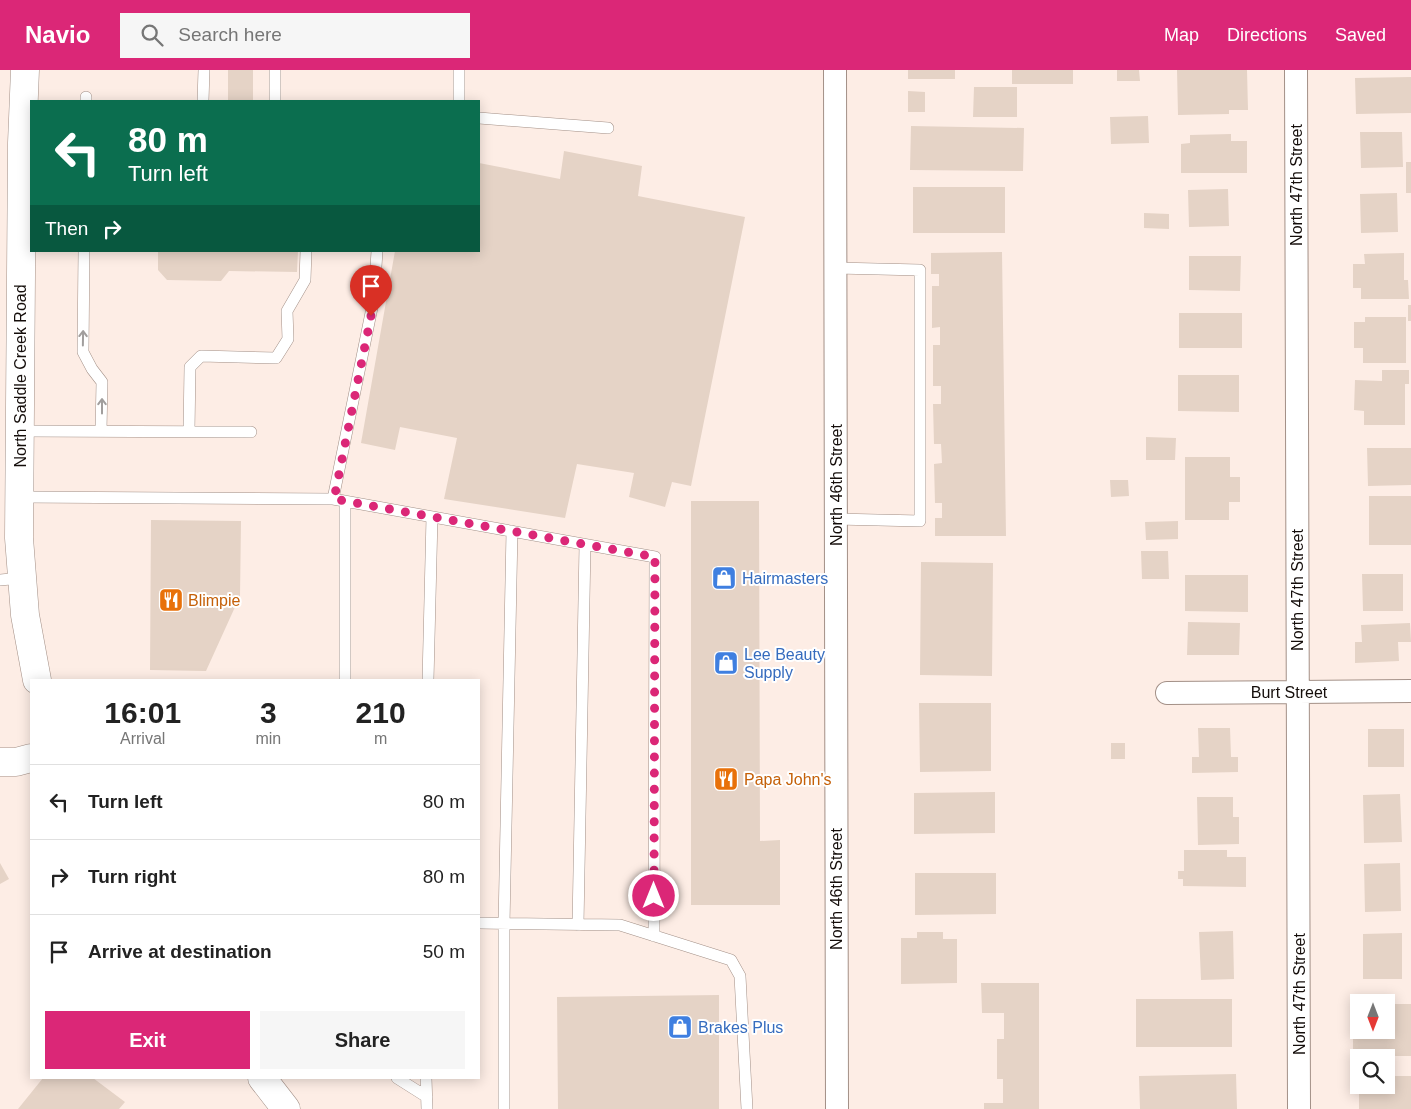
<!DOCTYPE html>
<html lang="en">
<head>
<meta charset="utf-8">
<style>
  :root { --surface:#fff; --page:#f6f6f6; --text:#222; --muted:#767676; --line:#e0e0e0; --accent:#db2777 }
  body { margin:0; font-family:Arial,sans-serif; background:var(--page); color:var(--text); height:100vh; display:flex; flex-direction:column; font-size:19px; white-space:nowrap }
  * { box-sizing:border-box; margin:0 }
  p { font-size:16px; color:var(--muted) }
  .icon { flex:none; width:28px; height:28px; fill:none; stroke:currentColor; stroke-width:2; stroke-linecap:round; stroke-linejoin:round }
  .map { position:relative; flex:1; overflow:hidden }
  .side { position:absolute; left:30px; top:609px; width:450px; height:400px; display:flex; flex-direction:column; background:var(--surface); border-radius:0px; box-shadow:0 2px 12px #0003 }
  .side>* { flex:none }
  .banner { position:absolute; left:30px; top:30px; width:450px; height:152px; border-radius:0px; box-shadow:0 2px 12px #0003; background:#0b6e4f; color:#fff; overflow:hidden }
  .needle { width:32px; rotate:180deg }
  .buttons { position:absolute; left:1350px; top:924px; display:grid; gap:10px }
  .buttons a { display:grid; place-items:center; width:45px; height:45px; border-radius:0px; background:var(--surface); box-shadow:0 2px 12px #0003; font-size:25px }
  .pin { position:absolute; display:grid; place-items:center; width:42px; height:42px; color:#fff; margin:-51px -21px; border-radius:50% 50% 50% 0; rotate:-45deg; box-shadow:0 0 5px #0007 }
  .pin .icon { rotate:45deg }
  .me { position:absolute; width:55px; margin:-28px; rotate:0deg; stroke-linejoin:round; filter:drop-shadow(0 0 4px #0008) }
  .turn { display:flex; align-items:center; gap:18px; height:105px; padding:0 15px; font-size:22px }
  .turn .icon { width:65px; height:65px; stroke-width:2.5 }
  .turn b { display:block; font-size:35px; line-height:42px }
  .then { display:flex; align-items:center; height:48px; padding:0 15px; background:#0003; gap:10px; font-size:19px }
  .eta { display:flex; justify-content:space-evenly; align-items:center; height:85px; text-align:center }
  .eta b { font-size:30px; font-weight:700; line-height:35px }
  .primary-button { display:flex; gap:10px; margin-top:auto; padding:10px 15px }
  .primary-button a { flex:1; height:58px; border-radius:0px; background:var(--accent); color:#fff; font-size:20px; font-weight:700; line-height:58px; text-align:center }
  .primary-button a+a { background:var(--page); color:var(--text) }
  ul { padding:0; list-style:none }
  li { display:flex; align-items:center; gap:15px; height:75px; padding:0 15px; border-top:1px solid var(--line) }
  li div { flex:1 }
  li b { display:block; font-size:19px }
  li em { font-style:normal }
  header { display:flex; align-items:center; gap:30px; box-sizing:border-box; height:70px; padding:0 25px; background:var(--accent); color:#fff }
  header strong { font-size:24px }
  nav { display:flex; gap:28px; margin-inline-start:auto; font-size:18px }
  .search { width:350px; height:45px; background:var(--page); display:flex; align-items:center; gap:12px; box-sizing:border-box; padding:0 18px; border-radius:0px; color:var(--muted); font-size:19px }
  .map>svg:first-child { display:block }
  .building { fill:#e5d3c6 }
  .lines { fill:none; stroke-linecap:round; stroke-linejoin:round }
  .lane-casing { stroke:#a39087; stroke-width:12 }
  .street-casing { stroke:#a39087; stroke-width:24 }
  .secondary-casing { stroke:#a39087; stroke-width:29 }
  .primary-casing { stroke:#a39087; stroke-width:29 }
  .lane { stroke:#fff; stroke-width:11 }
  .street { stroke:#fff; stroke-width:22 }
  .secondary { stroke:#fff; stroke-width:28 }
  .primary { stroke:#fff; stroke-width:28 }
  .oneway { stroke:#a19e9d }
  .route { stroke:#db2777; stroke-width:9; stroke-dasharray:0 16.2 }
  .labels { text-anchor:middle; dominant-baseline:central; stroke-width:4; stroke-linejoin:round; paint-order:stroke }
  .street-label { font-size:16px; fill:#140d0a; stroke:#fff }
  .shop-label { font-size:16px; fill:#366cbe; stroke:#fff; text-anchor:start }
  .food-label { font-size:16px; fill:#c56008; stroke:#fff; text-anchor:start }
</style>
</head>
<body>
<header>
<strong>Navio</strong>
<div class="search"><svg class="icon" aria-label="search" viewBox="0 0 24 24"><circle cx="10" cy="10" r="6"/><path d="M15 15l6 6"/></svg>Search here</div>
<nav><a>Map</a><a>Directions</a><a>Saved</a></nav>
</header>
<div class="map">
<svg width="1411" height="1039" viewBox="0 0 1411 1039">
  <rect width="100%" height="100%" fill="#fdede5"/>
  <path class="building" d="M228,0H253V31H228Z
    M908,0H955V9H908Z
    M1012,0H1073V14H1012Z
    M1117,0H1139L1140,11H1117Z
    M1177,0H1247L1248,40H1229V44L1178,45Z
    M1411,7V43L1356,44L1355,8Z
    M974,17H1017V47H973Z
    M908,21L925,22V42H908Z
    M1148,46L1149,73L1111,74L1110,47Z
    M911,56L1024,58L1023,101L910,100Z
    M1360,62H1402L1403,97L1361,98Z
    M1231,64V71H1247V103H1181V74L1190,73V65Z
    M564,81L642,96L638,126L745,147L691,416L672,412L665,437L629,427L634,403L577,394L565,448L444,429L457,368L400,357L395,380L361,373L395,181H479V93L560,109Z
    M1406,92H1411V123H1406Z
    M913,117H1005V163H913Z
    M1228,119L1229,156L1189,157L1188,120Z
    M1397,123L1398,162L1361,163L1360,124Z
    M1144,143L1169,144V159L1144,158Z
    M158,181H298L297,202L229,201L221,211L167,210L158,200Z
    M1002,182L1006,466H935V448H942V433H935L934,394L942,393L941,374H934L933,334H941V316H933V275H940V257L932,258V216H939V204H931V183Z
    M1404,183V210H1408L1409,229H1361V218H1353V194H1365L1364,184Z
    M1189,186H1241L1240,221L1189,220Z
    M1408,235H1411V251H1408Z
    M1179,243H1242V278H1179Z
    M1365,247H1406V293H1363V278H1354V252H1365Z
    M1382,300H1409V314H1405V355H1364V341L1354,340L1355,310L1382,311Z
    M1178,305H1239V342L1178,341Z
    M1146,367L1176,368L1175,390H1146Z
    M1367,378H1411V415L1368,416Z
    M1185,387H1230V407H1240V432H1229V450H1185Z
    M1110,410H1128L1129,426L1111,427Z
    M1369,426H1411V475H1369Z
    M691,431H759L760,771L780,770V835H691Z
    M151,450L241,451L240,526L206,601L150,600Z
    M1178,451V469L1146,470L1145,452Z
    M1141,481H1168L1169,509H1142Z
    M921,492L993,493L992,606L920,605Z
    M1362,504H1403V541H1363Z
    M1185,505H1248V542L1185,541Z
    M1188,552L1240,553L1239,585H1187Z
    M1410,553L1411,572H1398L1399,591L1355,593V572H1362L1361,555Z
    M919,633H991V701L920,702Z
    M1198,658H1230L1231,687H1238V702L1192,703V687H1199Z
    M1368,659H1404V697H1368Z
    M1111,673H1125V689H1111Z
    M995,722V763L914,764V723Z
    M1400,724L1402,772L1364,773L1363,725Z
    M1197,727H1233V747H1239V774L1198,775Z
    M1184,780H1227V787H1246V817L1183,816V809H1178V801H1184Z
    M0,793L9,809L0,814Z
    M1400,793L1401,841L1365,842L1364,794Z
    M915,803H996V844L915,845Z
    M1233,861L1234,909L1201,910L1199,862Z
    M917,862H943V869H957V913L901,914V868H917Z
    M1402,863V909H1363V864Z
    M981,913H1039V1039H984V1033H1003V1009H997V969H1004V943H982Z
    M719,925V1039H558L557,927Z
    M1136,929H1232V977H1136Z
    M1353,934H1359V960H1386V934H1411V986H1353Z
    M1236,1004L1237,1039H1140L1139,1006Z
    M1386,1006H1411V1039H1359V1015H1386Z
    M43,1008H93L125,1032L119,1039H18Z"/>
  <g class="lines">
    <defs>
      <path id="lane" d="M275,0V31
        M459,0V31
        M86,31V27
        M203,31L204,0
        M479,48L608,58
        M84,181L83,282L92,299L102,312L101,361
        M836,198L920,200V451L836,449
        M20,361L251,362
        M189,361L190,297L201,286L276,288L288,269L287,241L305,210L306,181
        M19,427L333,429L655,487L654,866
        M333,429L374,228L377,181
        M0,510L21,508
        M345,610V431
        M428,610L432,447
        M479,853L620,855L731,890L740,906L747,1039
        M578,855L585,475
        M397,1008L427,1027
        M426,1008L427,1039
        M504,1039V854L512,461"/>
      <path id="street" d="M835,0L837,1039
        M1296,0L1299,1039
        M1167,623L1411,621"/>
      <path id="secondary" d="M0,692H16L31,688"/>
      <path id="primary" d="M25,0L22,73L19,468L25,545L37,610
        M262,1008L286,1039"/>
    </defs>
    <use href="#lane" class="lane-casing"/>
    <use href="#street" class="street-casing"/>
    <use href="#secondary" class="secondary-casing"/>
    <use href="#primary" class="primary-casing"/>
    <use href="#lane" class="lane"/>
    <use href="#street" class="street"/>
    <use href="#secondary" class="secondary"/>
    <use href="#primary" class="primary"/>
  </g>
  <defs><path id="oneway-shaft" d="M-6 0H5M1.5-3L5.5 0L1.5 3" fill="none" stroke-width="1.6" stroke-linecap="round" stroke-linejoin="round" transform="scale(1.25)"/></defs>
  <g class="oneway">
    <use href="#oneway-shaft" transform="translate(83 268) rotate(-89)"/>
    <use href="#oneway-shaft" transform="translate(102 336) rotate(-90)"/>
  </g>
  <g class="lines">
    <path class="route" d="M371,246L334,429L655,487L654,826"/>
  </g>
  <defs>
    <symbol id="shop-square" viewBox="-11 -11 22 22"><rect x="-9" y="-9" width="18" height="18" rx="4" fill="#3f7fe0" stroke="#fff"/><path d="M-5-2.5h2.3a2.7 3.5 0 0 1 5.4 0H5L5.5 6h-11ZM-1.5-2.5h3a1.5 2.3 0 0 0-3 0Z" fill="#fff"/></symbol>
    <symbol id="restaurant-square" viewBox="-11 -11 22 22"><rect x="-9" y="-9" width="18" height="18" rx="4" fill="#e8710a" stroke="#fff"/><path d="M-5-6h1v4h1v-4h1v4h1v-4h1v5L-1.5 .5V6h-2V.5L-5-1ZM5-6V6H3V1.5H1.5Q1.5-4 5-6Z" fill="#fff"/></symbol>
  </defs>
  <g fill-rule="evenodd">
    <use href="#shop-square" x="710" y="494" width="28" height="28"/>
    <use href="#restaurant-square" x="157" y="516" width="28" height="28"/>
    <use href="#shop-square" x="712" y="579" width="28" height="28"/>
    <use href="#restaurant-square" x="712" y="695" width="28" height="28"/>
    <use href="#shop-square" x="666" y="943" width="28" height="28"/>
  </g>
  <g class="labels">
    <g class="street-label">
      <text transform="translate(1296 115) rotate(-90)">North 47th Street</text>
      <text transform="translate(20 306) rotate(-90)">North Saddle Creek Road</text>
      <text transform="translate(836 415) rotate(-90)">North 46th Street</text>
      <text transform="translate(1297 520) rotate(-90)">North 47th Street</text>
      <text x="1289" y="622">Burt Street</text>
      <text transform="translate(836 819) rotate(-90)">North 46th Street</text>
      <text transform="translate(1299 924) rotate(-90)">North 47th Street</text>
    </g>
    <g class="shop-label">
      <text x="742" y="508">Hairmasters</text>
      <text x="744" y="584">Lee Beauty<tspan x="744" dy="18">Supply</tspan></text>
      <text x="698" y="957">Brakes Plus</text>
    </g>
    <g class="food-label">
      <text x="188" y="530">Blimpie</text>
      <text x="744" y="709">Papa John's</text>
    </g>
  </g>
</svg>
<div class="buttons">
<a><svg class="needle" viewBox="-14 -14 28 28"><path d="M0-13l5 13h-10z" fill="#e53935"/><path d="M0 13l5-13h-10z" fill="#767676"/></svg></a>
<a><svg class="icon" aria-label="search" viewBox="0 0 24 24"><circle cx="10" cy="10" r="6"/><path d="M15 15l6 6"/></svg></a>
</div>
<div class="pin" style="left:371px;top:246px;background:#d93025"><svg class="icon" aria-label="arrive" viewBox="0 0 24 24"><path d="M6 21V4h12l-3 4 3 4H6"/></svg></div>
<svg class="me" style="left:654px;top:826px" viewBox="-20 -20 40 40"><circle r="17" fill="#db2777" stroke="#fff" stroke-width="3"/><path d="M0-11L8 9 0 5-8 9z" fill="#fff"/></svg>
<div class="banner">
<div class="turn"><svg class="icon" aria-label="left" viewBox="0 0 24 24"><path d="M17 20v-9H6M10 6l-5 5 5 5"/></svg><div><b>80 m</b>Turn left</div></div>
<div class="then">Then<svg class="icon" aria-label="right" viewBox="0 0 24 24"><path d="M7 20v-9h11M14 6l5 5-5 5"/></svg></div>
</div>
<section class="side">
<div class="eta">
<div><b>16:01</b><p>Arrival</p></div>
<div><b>3</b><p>min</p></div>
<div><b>210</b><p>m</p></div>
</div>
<ul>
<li><svg class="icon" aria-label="left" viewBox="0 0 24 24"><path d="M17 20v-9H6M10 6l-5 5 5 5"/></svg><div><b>Turn left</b></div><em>80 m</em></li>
<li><svg class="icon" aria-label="right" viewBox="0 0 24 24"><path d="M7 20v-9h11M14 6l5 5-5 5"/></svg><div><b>Turn right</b></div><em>80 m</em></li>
<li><svg class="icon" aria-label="arrive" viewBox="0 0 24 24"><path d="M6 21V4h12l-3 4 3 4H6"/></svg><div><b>Arrive at destination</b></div><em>50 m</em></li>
</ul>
<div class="primary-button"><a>Exit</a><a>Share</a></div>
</section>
</div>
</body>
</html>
